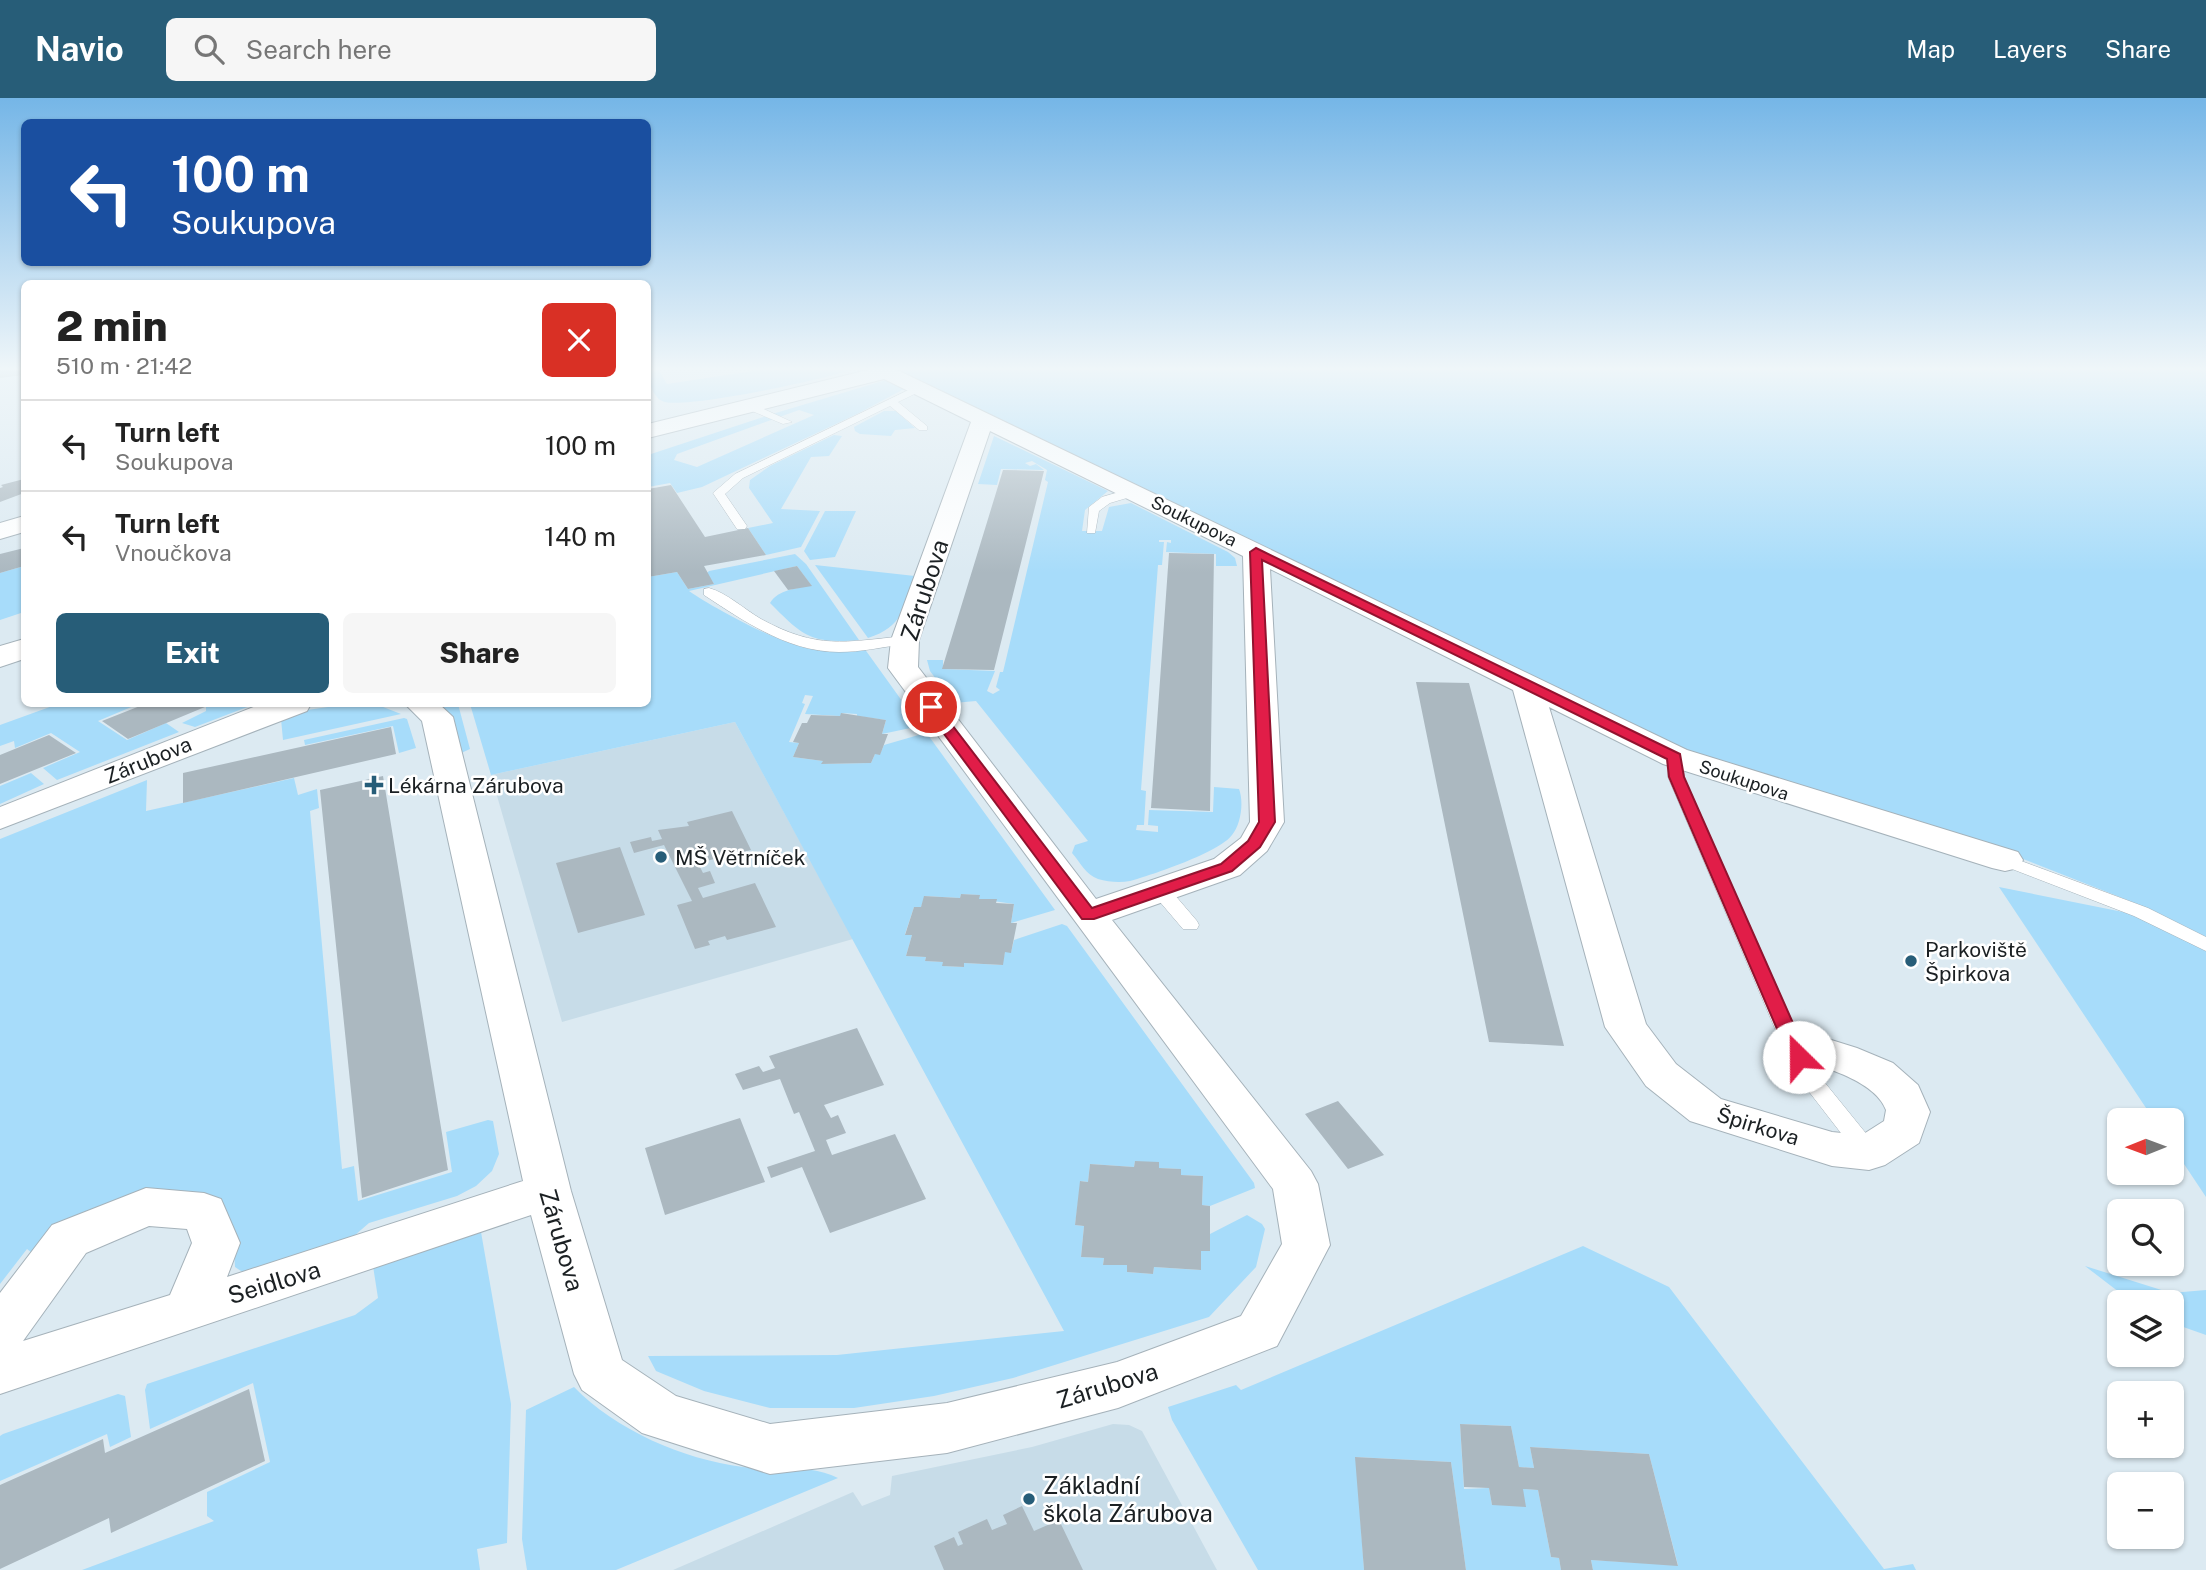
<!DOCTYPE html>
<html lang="en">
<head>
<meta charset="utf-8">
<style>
  :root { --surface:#fff; --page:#f6f6f6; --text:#222; --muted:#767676; --line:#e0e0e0; --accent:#275d78 }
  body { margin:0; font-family:"Public Sans",sans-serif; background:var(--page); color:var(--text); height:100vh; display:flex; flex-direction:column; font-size:26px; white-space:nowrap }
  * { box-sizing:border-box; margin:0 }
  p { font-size:23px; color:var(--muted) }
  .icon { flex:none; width:38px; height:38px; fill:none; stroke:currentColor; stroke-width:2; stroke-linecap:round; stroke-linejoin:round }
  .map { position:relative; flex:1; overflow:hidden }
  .side { position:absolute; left:21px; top:182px; width:630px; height:427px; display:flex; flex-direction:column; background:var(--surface); border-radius:10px; box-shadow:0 2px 5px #0004 }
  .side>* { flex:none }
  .hud { position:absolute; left:21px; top:21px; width:630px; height:147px; border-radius:10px; box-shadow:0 2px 5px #0004; background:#1a4fa0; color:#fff; overflow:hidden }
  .needle { width:46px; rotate:269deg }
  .tools { position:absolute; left:2107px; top:1010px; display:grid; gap:14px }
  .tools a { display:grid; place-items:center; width:77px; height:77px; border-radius:10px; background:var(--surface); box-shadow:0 2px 5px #0004; font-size:35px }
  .pin { position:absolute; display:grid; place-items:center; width:60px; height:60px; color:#fff; margin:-30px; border:4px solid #fff; border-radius:50%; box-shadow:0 2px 7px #0007 }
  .me { position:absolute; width:77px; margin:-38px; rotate:337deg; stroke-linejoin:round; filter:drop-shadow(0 0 5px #0008) }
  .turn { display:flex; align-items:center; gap:24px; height:147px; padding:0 35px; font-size:32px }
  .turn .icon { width:91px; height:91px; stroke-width:2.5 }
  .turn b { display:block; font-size:49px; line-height:60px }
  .round { display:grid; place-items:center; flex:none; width:74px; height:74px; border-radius:10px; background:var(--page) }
  .head { display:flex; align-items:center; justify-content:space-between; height:119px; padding:0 35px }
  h1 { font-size:42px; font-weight:800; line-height:52px }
  .primary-button { display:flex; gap:14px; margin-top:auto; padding:14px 35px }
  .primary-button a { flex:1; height:80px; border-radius:10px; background:var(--accent); color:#fff; font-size:28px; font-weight:800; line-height:80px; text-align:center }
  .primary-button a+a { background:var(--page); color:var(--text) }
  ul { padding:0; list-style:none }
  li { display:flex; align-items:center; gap:21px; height:91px; padding:0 35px; border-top:2px solid var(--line) }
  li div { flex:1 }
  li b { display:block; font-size:26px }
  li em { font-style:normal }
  header { display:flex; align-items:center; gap:42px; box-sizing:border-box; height:98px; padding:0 35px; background:var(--accent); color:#fff }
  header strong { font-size:33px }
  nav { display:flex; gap:38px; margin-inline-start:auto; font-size:24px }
  .search { width:490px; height:63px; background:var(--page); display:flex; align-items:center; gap:18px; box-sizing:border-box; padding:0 24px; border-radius:10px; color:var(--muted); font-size:26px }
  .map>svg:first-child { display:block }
  .built { fill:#c7dce8 }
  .green { fill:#a7dcfa; fill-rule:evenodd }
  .building { fill:#abb8c0 }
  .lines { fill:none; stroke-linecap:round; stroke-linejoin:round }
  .service-casing { stroke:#a5b2ba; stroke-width:1 }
  .minor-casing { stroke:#a5b2ba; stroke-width:2 }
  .tertiary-casing { stroke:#a5b2ba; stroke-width:2 }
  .service { fill:#fff; fill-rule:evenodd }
  .minor { fill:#fff; fill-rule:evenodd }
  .tertiary { fill:#fff; fill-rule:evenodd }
  .route { fill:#e11d48; stroke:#92132f; stroke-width:2 }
  .poi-dot { fill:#275d78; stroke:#fff; stroke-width:2.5 }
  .labels { text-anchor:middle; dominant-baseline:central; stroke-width:5; stroke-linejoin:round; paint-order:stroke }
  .far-street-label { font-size:18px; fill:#1b2023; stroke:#fff }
  .street-label { font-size:21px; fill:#1b2023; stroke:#fff }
  .poi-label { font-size:21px; fill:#1b2023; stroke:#fff; text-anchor:start }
  .near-street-label { font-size:24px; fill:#1b2023; stroke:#fff }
  .near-poi-label { font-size:24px; fill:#1b2023; stroke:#fff; text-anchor:start }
</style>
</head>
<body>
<header>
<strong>Navio</strong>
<div class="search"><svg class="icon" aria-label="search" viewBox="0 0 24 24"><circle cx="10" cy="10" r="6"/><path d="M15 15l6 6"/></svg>Search here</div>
<nav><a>Map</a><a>Layers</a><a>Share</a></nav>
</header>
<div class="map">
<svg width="2206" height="1472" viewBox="0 0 2206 1472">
  <rect width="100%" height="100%" fill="#dceaf2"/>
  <path class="built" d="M735,624L853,841L562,924L491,677Z
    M1113,1326L1129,1327L1142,1333L1217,1472H673L853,1394L862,1408L890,1397L892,1378L1032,1349Z"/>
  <path class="green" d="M648,269H657L667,286L779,269H860C836,279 681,313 662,303C652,298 647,280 648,269Z
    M887,269H2206V841L2140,807L1962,737L1647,640L1357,494Z
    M886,282L904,291L859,315L702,389L677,395L670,385L648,389V357L769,317ZM799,312L814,317L697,369L674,362L677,356Z
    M884,313H896L915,330L895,332L891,338L860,336L855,333L854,329Z
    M834,337L842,338L829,358L811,359L781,411L820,413L801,449L766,457L748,430L773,425L749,390L750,382L770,368Z
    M994,338L1108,393L1085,412L1082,433H1102L1109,409L1131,405L1228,454L1235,460L1237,468H1216V456L1166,454L1167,444L1171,445V442H1159V444H1164L1162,467H1158L1141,692L1146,693L1144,727H1137L1136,732L1158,734V728L1148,727L1149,712L1213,714L1214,689L1239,691C1244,704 1241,726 1232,737C1220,754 1152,777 1130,783C1120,785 1108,784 1098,781C1086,777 1080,764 1072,755L1075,747L1088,743L976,603L954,605L930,573L927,562H943V571L995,573L987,593L993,596L1000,592L996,589L1000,574H1003L1048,384L1045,382L1047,372L1032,363L1025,365L1030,368L1036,366L1044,372L1001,371L997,387L978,386Z
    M825,413H856L835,459L810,462L804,453Z
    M795,456L806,466L859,542C810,546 803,538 770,505C779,491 796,491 811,487L797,468L689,493C717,512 783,548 816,552C832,555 848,552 864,550L920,628L882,636L886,622L857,618V616L842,615L840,618L805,616L813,598L805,597L802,605L805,606L789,644L799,645L793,659L823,663L822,666L871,665L875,656H880L884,647L922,636L928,637L1055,812L1011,825L1014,806L979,801V797L961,796L960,800L925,798L921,809H914L905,836L912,837L906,858L926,859L925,863L943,864V868L963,869L964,865L1002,867L1005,854H1011L1014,842L1062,826L1067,828L1254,1085L1255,1090L1210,1108L1202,1107L1203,1078L1181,1077V1071L1159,1070L1135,1063L1134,1069L1090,1066L1088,1084L1081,1083L1075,1127L1084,1128L1081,1159L1104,1160L1103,1167H1127V1174L1153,1176L1154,1169L1200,1172L1201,1153L1210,1152V1136L1247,1117L1262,1126L1265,1131L1256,1169L1209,1219L1013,1280L934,1298L854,1310H770L704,1293L656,1273L648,1258L837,1257L1064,1233L735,624L491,677L470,606H648V479L677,474L688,491L714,486L707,475L709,473Z
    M815,467L915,478C904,509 903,529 868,540Z
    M24,468V514L0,522V475Z
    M58,606H134L136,607L98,623L127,642L166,625L179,634L57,682L43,670L80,654L51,635L15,650L14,643L0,648V627Z
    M214,606H255L195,629L182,625L206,613V609Z
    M349,606L378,607L401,616L283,642L281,621L307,612Z
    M440,606H458L470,651L459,656L448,614Z
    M404,620L407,621L416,650L399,655L393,628L305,647L304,642Z
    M31,675L44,686L0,706V688Z
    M294,680L298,697L317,691L319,710L310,713L342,1071L354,1068L358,1103L452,1074L446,1034L488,1022L493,1023L499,1056L492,1073L476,1088L457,1098L369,1125L347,1144L244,1175L235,1169L233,1130L204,1097L170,1092L36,1158L27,1151L0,1186V741L147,682L146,713Z
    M1999,789L2133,816L2206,853V1099L2172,1048V1022H2154Z
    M481,1134L511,1306L507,1445L477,1451L480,1472H82L214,1423L207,1418V1394L270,1364L253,1285L150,1331L145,1292L147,1286L355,1217L378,1200L373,1168Z
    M1583,1148L1669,1189L1884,1471L1913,1466L1916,1472H1593L1591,1462L1678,1467L1649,1356L1530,1349L1534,1370L1519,1369L1511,1328L1460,1326L1464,1391L1489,1390L1492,1407L1523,1391L1538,1392L1551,1459L1559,1460L1561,1472H1466L1451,1364L1356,1359L1364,1472H1258L1172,1322L1168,1309L1236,1287L1241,1292Z
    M2085,1168L2171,1195L2206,1192V1237L2172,1225V1204H2132Z
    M574,1289C616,1332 682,1361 743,1369C775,1373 808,1365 838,1380L616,1472H527L522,1441L526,1312Z
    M118,1296L125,1298L131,1339L110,1349L107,1336L0,1383V1338L3,1336Z"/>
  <path class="building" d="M24,269L23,277L0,280V272Z
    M1003,372L1044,373L994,572L942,571Z
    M24,381V395L0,404V390L3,389L1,387Z
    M671,387L705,439L748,430L766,457L704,468L714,486L688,491L677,474L648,479V391Z
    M24,450V468L0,475V456Z
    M1169,455L1214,456L1210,713L1151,710Z
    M797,468L812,488L788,492L774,473Z
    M1416,584L1469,585L1564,948L1489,944Z
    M145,606H212L128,641L102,623Z
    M841,615L886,622L882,636H888L880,657L875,656L871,665L821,666L823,663L793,659L799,645L793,644L802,625H807L811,617L840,618Z
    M391,629L396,656L183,705V675Z
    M49,637L76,655L0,686V657Z
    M383,678L448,1072L362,1100L320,692Z
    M732,713L751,752L698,765L703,775L710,773L715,785L698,790L703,800L755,785L776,829L727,842L725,838L708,843L710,847L695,851L677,807L692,803L664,747L634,755L630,744L651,739L652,743L662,741L658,732L689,728L687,724Z
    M620,749L645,817L578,835L556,765Z
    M961,796L980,797L979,801H997L996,805L1014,806L1011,825H1017L1011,855L1005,854L1003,867L964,865V869L942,868L943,864L925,863L926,859L906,858L912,837H905L914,809H921L924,798L960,800Z
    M857,930L884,987L824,1007L831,1020L838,1017L846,1035L826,1042L832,1057L895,1036L926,1101L830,1135L802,1069L771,1080L767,1069L815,1053L799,1014L794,1016L780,981L743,992L735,976L759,968L763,974L775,970L769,958Z
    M1338,1003L1384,1057L1348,1071L1305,1016Z
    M740,1020L765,1084L665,1117L645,1050Z
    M1135,1063L1159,1064V1070L1181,1071V1077L1203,1078L1202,1107L1210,1108V1153H1201V1172L1154,1169L1153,1176L1127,1174V1167H1103L1104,1160L1081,1159L1084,1128L1075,1127L1080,1083L1088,1084L1090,1066L1134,1069Z
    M249,1291L265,1363L111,1435L109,1420L0,1471V1387L103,1341L105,1355Z
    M1460,1326L1511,1328L1519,1369L1534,1370L1530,1349L1649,1356L1678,1468L1591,1462L1593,1472H1561L1559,1460L1551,1459L1538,1392L1523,1391L1526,1409L1492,1407L1489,1390L1464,1389Z
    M1355,1359L1451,1364L1466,1472H1364Z
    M1022,1408L1034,1433L1059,1422L1083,1472H944L934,1448L954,1439L958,1448L963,1446L958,1434L987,1421L992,1432L1007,1426L1003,1417Z"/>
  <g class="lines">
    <defs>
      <path id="service" d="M921,286L926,289L925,291L898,304L927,328V332H919L890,308L743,380L725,396L747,428L745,431H737L713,395L735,376Z
        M745,306H753L792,324L783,326L745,310Z
        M1133,390L1139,394L1137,397L1110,405L1099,413L1095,435H1087L1089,409L1102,399Z
        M709,490C727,495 744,511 761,521C818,552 844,544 905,538L912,542L905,546C883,549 861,554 839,554C789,554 745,524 704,497V491Z
        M1675,654L1683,659L1684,679L1813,970L1877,1049L1880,1055L1877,1061L1869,1064L1861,1061L1793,973L1668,679L1667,659Z
        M2005,757L2148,810L2206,839V853L2134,818L1999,766L1996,762Z
        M1161,787L1168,789L1197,823L1199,827L1197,831H1183L1154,797L1152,793L1154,789Z"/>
      <path id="minor" d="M880,269L893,270L1687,652L2018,754L2023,762L2018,770L2005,773L1992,770L1663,666L1549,609L1646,926L1676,966L1721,1001L1832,1034L1862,1037L1884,1023L1886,1012C1874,979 1809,965 1778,955L1772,945L1778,935L1793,930L1857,950L1893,965L1918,987L1930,1014L1919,1045L1885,1067L1869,1072L1832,1068L1690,1023L1646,988L1605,929L1513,592L1270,471L1284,724L1267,753L1240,777L1112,822L1311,1073L1318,1086L1330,1147L1277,1248L1118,1310L947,1355L770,1376L642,1335L582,1292L574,1276L531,1117L0,1296V1195L52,1127L146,1090L204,1095L221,1101L240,1145L227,1179L523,1083L422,623L405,606H439L453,619L571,1093L622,1262L676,1298L770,1326L947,1305L1117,1264L1241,1218L1282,1146L1273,1091L888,570L891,542L971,324L884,281L648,340V326ZM990,333L1243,458L1250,724L1241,740L1214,761L1096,801L918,569L919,542ZM149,1128L187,1131L192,1145L170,1197L23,1243L86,1155Z
        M24,418V434L0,441V425Z
        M261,606H311L307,613L0,731V709Z"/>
      <path id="tertiary" d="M24,541V561L0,569V548Z"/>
    </defs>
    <use href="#service" class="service-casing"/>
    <use href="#minor" class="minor-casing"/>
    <use href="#tertiary" class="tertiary-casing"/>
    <use href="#service" class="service"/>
    <use href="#minor" class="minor"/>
    <use href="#tertiary" class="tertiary"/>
  </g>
  <linearGradient id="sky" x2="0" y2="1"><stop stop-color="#75b6e7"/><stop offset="0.57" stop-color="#eff6f9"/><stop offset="1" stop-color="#eff6f9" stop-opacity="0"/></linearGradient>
  <rect width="2206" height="475" fill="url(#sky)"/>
  <path class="route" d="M1256,450L1680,656L1684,679L1808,959L1805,964H1792L1789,959L1669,679L1667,661L1262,462L1275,724L1260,749L1232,773L1094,821H1082L924,609L926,606H936L1092,810L1221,766L1248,743L1259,724L1250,454Z"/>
  <g class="poi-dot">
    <path d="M370.5 676.5h7v7h7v7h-7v7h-7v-7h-7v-7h7z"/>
    <circle cx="661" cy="759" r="7"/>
    <circle cx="1911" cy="863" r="7"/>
    <circle cx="1029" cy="1401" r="7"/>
  </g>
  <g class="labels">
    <g class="far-street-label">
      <text transform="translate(1194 423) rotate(26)">Soukupova</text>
      <text transform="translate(1744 682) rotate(18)">Soukupova</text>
    </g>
    <g class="street-label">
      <text transform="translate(148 662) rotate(-22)">Zárubova</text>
      <text transform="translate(1758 1028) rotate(17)">Špirkova</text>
    </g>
    <g class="poi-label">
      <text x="388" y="687">Lékárna Zárubova</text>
      <text x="675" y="759">MŠ Větrníček</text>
      <text x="1925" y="851">Parkoviště<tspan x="1925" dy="24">Špirkova</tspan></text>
    </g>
    <g class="near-street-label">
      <text transform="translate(924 492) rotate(-72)">Zárubova</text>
      <text transform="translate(562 1142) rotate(74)">Zárubova</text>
      <text transform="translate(274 1184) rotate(-17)">Seidlova</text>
      <text transform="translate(1107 1287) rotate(-17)">Zárubova</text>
    </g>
    <g class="near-poi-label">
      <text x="1043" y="1387">Základní<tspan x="1043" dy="28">škola Zárubova</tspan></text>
    </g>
  </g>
</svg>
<div class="tools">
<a><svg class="needle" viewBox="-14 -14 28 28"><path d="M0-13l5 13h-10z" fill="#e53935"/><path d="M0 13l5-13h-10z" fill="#767676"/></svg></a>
<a><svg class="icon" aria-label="search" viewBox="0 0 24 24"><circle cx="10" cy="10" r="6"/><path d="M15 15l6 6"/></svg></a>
<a><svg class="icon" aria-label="layers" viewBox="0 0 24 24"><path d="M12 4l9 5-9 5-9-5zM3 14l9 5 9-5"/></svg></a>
<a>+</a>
<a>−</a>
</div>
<div class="pin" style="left:931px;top:609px;background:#d93025"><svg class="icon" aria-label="arrive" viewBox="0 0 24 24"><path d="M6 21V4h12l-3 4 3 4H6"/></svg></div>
<svg class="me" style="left:1799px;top:959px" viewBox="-20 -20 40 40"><circle r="19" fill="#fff"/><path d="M0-13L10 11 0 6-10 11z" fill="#e11d48"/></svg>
<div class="hud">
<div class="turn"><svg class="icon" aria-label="left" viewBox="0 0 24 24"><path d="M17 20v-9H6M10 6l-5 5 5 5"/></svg><div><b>100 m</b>Soukupova</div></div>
</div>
<section class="side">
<div class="head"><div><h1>2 min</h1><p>510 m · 21:42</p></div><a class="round" style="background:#d93025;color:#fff"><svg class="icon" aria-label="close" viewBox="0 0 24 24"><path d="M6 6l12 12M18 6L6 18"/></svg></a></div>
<ul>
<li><svg class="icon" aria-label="left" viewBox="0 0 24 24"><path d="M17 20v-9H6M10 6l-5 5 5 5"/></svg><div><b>Turn left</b><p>Soukupova</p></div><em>100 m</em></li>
<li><svg class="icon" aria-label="left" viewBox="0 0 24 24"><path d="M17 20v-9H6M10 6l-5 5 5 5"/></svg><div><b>Turn left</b><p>Vnoučkova</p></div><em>140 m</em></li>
</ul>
<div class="primary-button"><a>Exit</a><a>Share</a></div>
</section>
</div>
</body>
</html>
